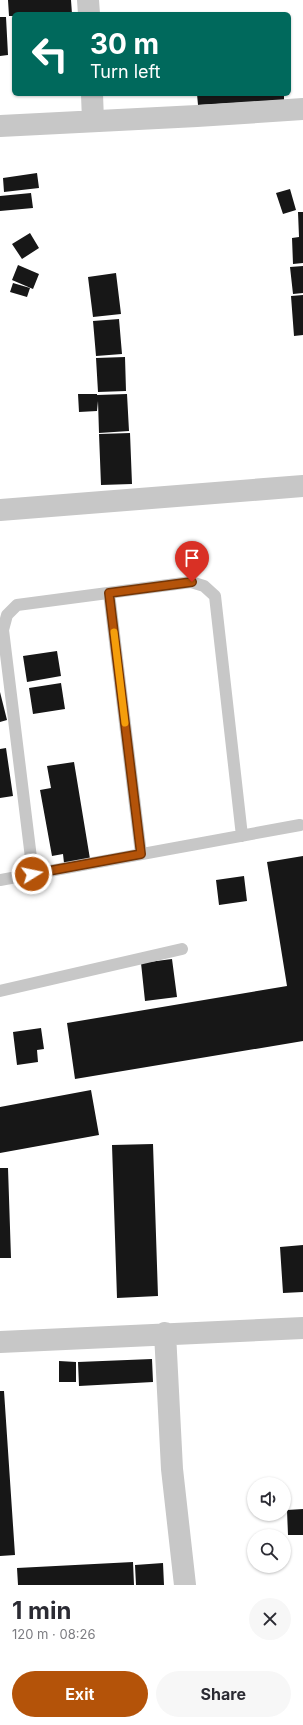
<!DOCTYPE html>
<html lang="en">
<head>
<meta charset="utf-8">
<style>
  :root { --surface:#fff; --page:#f7f7f7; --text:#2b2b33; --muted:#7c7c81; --accent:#b45309 }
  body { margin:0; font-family:Inter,sans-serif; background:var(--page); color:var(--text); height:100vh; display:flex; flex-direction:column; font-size:15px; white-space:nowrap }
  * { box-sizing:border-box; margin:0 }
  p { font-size:13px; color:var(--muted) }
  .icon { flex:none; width:22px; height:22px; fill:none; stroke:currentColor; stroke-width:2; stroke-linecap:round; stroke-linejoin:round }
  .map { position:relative; height:1585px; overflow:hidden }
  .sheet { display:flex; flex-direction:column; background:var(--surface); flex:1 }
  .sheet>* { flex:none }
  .hud { position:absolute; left:12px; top:12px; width:279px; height:84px; border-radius:6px; box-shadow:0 1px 3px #0004; background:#00695c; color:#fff; overflow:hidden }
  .fabs { position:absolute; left:247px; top:1477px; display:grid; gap:8px }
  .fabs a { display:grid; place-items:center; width:44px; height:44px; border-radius:50%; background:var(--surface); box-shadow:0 1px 3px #0004; font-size:20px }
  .pin { position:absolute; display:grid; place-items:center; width:34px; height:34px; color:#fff; margin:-41px -17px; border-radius:50% 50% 50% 0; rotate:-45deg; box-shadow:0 0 4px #0007 }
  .pin .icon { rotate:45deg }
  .me { position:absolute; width:44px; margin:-22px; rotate:80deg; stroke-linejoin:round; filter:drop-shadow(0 0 3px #0008) }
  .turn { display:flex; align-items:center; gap:14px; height:84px; padding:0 12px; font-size:18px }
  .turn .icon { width:52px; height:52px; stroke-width:2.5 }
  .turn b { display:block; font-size:28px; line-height:34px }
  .round { display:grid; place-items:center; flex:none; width:42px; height:42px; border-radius:21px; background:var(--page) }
  .headline { display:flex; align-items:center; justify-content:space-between; height:68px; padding:0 12px }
  h1 { font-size:24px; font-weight:700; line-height:30px }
  .action { display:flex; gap:8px; margin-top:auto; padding:8px 12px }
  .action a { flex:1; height:46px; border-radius:24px; background:var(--accent); color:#fff; font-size:16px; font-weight:700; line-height:46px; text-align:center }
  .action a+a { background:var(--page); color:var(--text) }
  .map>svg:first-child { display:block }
  .building { fill:#171717 }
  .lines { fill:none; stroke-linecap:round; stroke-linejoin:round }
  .lane { stroke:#c7c7c7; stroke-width:12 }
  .street { stroke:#c7c7c7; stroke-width:22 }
  .route-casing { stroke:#753606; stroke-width:10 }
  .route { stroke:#b45309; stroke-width:7 }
  .slow { stroke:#f59e0b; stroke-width:7 }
</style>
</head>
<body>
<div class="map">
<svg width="303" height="1585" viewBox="0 0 303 1585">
  <rect width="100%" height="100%" fill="#fff"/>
  <path class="building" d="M8,0H71L72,14H14V16H9Z
    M0,17H6L8,55L0,56Z
    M197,94H284V100L198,105Z
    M37,173L39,188L4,192L3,178Z
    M290,189L296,210L283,214L276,193Z
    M31,193L33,208L0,211V196Z
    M298,212H303V263L293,264L292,238L299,237Z
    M30,233L39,248L22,259L12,244Z
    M18,265L39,274L33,289L12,280Z
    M303,266V293L293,294L290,267Z
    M116,273L121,314L93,317L88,277Z
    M13,283L30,288L27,297L10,292Z
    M303,295V335L294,336L291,296Z
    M119,319L122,354L96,356L93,321Z
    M125,357L126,391L98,392L96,358Z
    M78,394H97V395L127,394L129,431L99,433L98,401L97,411L79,412Z
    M130,433L132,484L101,485L99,434Z
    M57,651L61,676L27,682L23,656Z
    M61,683L65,709L33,714L29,688Z
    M0,692L7,720L0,722Z
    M6,748L13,796L0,798V749Z
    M74,762L90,859L64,863L63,854L52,856L40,790L51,788L47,766Z
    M303,856V1041L75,1079L67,1023L287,986L267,862Z
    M244,876L247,901L219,905L216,880Z
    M172,959L177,997L145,1001L141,963Z
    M41,1028L44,1049L37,1050L38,1062L17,1065L13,1032Z
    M91,1090L99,1135L0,1153V1107Z
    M153,1144L158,1296L117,1298L112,1145Z
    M0,1168H8L11,1258H0Z
    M303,1245V1292L283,1293L280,1247Z
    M152,1359L153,1382L79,1386L78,1362Z
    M59,1361L76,1362V1382H59Z
    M0,1391H4L15,1555L0,1556Z
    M303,1509V1535H288L287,1510Z
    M133,1562L134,1585H18L17,1568Z
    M163,1563L164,1585H136L135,1565Z"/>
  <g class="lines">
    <path class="lane" d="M109,593L141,854
      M33,874L3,630L7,615L17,605L191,582L204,586L215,596L242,836
      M0,880L300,825
      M0,991L182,949"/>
    <path class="street" d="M88,0L89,14
      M92,94L93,121
      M0,126L197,116L303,109
      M0,510L303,486
      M165,1333L172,1469L185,1585
      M0,1342L303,1328"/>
  </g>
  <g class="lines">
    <defs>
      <path id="route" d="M32,874L141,854L109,593L192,582"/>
    </defs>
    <use href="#route" class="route-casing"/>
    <use href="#route" class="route"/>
    <path class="slow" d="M114,632L125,723"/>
  </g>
</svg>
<div class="fabs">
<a><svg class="icon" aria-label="sound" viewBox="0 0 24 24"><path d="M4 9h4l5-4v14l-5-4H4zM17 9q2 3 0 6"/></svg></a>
<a><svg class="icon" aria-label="search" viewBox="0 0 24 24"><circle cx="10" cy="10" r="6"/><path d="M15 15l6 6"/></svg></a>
</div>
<div class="pin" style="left:192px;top:582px;background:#d93025"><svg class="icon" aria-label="arrive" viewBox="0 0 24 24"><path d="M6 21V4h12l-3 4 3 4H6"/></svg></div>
<svg class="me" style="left:32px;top:874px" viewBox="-20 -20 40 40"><circle r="17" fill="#b45309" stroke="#fff" stroke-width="3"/><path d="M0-11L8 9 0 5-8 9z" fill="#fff"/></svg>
<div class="hud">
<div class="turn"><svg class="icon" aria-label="left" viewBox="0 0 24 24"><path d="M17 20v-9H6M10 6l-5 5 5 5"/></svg><div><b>30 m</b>Turn left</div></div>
</div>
</div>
<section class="sheet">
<div class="headline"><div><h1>1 min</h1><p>120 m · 08:26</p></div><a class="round"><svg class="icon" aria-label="close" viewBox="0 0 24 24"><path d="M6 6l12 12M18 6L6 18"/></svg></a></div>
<div class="action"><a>Exit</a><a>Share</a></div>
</section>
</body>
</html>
